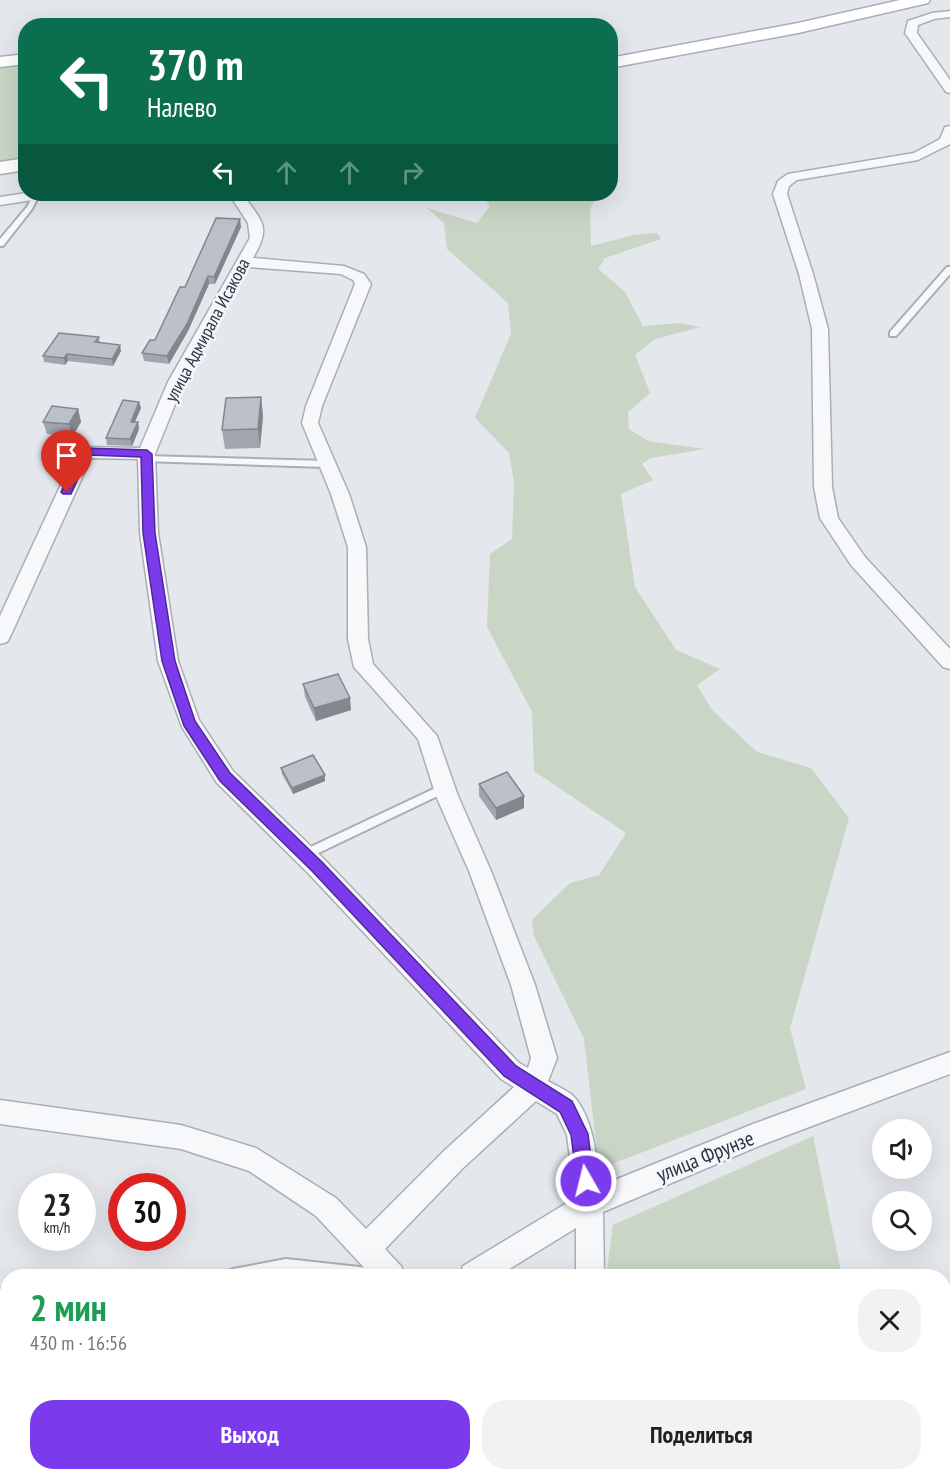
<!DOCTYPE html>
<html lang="ru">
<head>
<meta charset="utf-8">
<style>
  :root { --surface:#fff; --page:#f2f2f2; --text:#202124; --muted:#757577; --accent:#7c3aed }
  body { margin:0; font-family:"PT Sans Narrow",sans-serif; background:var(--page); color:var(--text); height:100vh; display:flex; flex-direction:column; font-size:22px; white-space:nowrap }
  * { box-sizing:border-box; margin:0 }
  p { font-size:20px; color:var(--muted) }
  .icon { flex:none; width:33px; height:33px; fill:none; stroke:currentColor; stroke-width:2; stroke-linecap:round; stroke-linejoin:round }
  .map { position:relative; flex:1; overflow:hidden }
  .sheet { position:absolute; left:0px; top:1269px; width:951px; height:212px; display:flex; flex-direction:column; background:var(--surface); border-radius:24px 24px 0 0; box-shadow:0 6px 24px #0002 }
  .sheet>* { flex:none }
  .guide { position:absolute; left:18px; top:18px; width:600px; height:183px; border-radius:24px; box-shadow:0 6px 24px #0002; background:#0b6e4f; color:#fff; overflow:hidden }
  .tools { position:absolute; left:872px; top:1119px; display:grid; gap:12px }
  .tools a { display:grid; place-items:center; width:60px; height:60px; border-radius:50%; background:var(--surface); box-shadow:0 6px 24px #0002; font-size:30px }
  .speed { position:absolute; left:18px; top:1173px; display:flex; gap:12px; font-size:30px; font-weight:700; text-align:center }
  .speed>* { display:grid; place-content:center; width:78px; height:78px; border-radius:50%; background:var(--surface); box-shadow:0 6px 24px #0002; line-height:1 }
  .speed small { font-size:15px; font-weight:400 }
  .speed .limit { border:9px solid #d22; background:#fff; color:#111 }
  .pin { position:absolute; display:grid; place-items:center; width:51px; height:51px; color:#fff; margin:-62px -26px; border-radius:50% 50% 50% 0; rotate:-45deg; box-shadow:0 0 6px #0007 }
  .pin .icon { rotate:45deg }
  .me { position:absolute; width:66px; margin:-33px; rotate:352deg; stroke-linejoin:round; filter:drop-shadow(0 0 4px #0008) }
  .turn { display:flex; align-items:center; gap:21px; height:126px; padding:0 30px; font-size:27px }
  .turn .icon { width:78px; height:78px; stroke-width:2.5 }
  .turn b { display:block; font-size:42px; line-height:51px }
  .lanes { display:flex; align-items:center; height:57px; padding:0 30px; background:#0003; justify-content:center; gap:30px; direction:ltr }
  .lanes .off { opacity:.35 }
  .round { display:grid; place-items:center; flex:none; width:63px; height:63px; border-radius:24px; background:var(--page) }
  .head { display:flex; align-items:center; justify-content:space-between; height:102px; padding:0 30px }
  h1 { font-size:36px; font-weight:800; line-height:45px; color:#1e9e55 }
  .cta { display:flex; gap:12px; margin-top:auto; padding:12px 30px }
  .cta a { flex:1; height:69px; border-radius:24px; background:var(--accent); color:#fff; font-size:24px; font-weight:800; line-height:69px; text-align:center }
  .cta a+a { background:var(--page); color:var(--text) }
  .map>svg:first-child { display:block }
  .green { fill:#c9d6c5 }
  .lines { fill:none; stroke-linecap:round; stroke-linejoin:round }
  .lane-casing { stroke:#a9aeb7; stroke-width:4 }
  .street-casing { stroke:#a9aeb7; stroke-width:3 }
  .secondary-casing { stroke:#a9aeb7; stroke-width:3 }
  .lane { fill:#f7f8fa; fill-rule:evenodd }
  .street { fill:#f7f8fa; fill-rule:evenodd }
  .secondary { fill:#fff; fill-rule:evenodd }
  .wall { fill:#a1a5ae }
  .shaded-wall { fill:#83868d }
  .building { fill:#bbc0ca; stroke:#83868d; stroke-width:1.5 }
  .route { fill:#7c3aed; stroke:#51269a; stroke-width:1.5 }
  .labels { text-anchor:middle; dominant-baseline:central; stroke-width:5; stroke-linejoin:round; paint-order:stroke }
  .street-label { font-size:18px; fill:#2b3445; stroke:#f4f6f9 }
  .near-street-label { font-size:21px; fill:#2b3445; stroke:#f4f6f9 }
</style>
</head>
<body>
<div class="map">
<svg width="950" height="1480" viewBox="0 0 950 1480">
  <rect width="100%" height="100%" fill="#e4e7ec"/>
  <path class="green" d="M25,61V162L0,166V64Z
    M480,194H598L590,209L591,246L634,235L657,233L661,239L605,258L598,269L625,292L643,326L679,323L701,327L655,339L635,355L650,393L628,412L629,429L648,441L705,449L651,458L642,464L653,480L621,494L635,587L676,650L720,669L697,685L712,710L757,752L811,768L849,818L790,1028L806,1089L599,1169L584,1039L534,936L532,920L570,883L599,875L626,833L534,771L532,712L487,627L490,554L512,539L514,482L509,453L475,418L511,334L508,303L447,249L444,223L427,208L477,223L490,206Z
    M813,1136L842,1276H606L613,1225Z
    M619,1473H862V1480H620Z"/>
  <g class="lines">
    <defs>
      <path id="lane" d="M34,194L39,195L32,209L3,246H0V239L27,207Z
        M947,267H950V274L896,336H890V332Z
        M147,456L326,461L330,464L326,467L144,461L143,459Z
        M444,784L448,785L449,788L448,791L308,858L304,860L300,858L298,855L300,852Z
        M286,1259L378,1269L383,1271L385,1276H318L286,1273L267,1276H226L228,1271L233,1269Z
        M0,1289H8V1303H0Z"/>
      <path id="street" d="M950,11V17L934,19L918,25L917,33L950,80V93L946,92L905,33L908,21L932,13Z
        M950,126V144L918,160L797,180L789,186L787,194L813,274L828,329L832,487L838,518L865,557L950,649V669L943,667L851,565L820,518L814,487L812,329L799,274L773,194L778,181L788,174L914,153L940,139L945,127Z
        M26,193L53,194L46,198L0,205V197Z
        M229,194H243C262,223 272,225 253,258L344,266L364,274L371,284L322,406L318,423L349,494L366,547L368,639L373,664L437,736L458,796L491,871L535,985L557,1058L548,1081C556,1086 570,1091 576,1099C595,1125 596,1156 600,1186L753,1124L950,1052V1074L759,1146L603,1212L604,1276H576V1228L498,1276H459L463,1266L575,1198L567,1135L557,1114L536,1101L463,1168L385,1249L401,1266L405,1276H372L316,1216L249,1171L181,1149L0,1124V1100L181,1125L256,1148L336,1198L366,1229L445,1150L514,1087L501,1079L309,874L217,783L182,727L158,661L140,533L138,459L91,458L10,637L7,642L0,644V616L76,452L79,448L85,447L140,448L168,382L250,238L248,223ZM248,267L341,274L353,280L355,284L306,406L302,423L331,494L348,547V639L354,667L418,739L436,796L469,871L511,985L531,1058L528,1068L519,1063L325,860L233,771L199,720L178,661L158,533L155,454L184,382Z
        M254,1473H287L284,1480H251Z
        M564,1473H595L592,1480H561Z"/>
      <path id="secondary" d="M900,0H930L928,3L798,33L610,68V58L798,23Z
        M26,54V64L0,67V57Z
        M26,158V170L0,174V162Z"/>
    </defs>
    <use href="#lane" class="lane-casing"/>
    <use href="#street" class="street-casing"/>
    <use href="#secondary" class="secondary-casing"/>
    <use href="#lane" class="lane"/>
    <use href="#street" class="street"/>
    <use href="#secondary" class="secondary"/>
  </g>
  <path class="wall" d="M241,227L215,284H209L188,331L169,364L144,361L142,353L155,340L185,287Z
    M99,337L100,343L121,351L113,366L68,361L65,365L44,362L43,356Z
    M261,397L263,416L260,448L225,449L222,430Z
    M139,402L141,408L135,422H138L139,429L132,446L107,445L106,438Z
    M78,409L81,422L72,437L47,434L43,422Z
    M303,684L351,710L316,721L305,697Z
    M281,768L325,781L293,794L282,774Z
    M479,784L524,808L496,820L479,796Z"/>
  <path class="shaded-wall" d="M240,219L241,227L215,284L214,277Z
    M208,276L209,284L188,331L169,364L167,356Z
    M120,345L121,351L113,366L112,359Z
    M67,354L68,361L65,365L64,358Z
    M261,397L263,416L260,448L258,429Z
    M139,402L141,408L132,428L131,422Z
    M78,409L81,422L72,437L69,424Z
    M138,422L139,429L132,446L130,439Z
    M350,698L351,710L316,721L314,708Z
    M325,775V781L293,794L292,788Z
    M524,796V808L496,820V808Z
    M440,1473H448L441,1480H433Z"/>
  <path class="building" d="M216,218L240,219L214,277L208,276L187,324L167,356L142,353L150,340H155L180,287H185Z
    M59,333L99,337L95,342L120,345L112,359L67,354L64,358L43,356Z
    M261,397L258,429L222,430L226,398Z
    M123,400L139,402L131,422H138L130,439L106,438Z
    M52,406L78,409L69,424L43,422Z
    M338,674L350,698L314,708L303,684Z
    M313,755L325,775L292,788L281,768Z
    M507,772L524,796L496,808L479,784Z
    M375,1473H440L433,1480H368Z"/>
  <path class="route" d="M85,448L147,450L152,454L155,533L175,661L195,721L230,773L322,862L516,1066L572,1101L588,1134L594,1181L592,1187L586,1189L580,1187L577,1181L571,1135L560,1112L504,1076L312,871L220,781L184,726L162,661L143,533L141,457L89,455L71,494H63L61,492L79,452Z"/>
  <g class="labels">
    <g class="street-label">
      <text transform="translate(207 330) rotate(-62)">улица Адмирала Исакова</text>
    </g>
    <g class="near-street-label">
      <text transform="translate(705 1156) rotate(-22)">улица Фрунзе</text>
    </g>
  </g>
</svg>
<div class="tools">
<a><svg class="icon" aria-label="sound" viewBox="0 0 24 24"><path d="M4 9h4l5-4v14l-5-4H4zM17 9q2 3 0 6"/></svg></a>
<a><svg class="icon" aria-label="search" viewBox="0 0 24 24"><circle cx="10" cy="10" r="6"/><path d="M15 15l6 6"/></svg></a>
</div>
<div class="speed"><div>23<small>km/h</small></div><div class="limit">30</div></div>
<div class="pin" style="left:67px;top:492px;background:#d93025"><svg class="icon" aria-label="arrive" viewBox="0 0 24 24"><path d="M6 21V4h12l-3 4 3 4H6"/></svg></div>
<svg class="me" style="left:586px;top:1181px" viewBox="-20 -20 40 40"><circle r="17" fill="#7c3aed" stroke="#fff" stroke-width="3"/><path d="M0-11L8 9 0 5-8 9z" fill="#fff"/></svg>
<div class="guide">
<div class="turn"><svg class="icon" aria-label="left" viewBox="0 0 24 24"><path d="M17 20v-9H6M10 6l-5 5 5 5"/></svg><div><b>370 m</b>Налево</div></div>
<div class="lanes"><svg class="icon" aria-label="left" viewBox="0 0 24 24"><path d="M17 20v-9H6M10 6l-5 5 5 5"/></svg><svg class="icon off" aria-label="ahead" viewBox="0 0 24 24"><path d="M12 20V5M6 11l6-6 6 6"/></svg><svg class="icon off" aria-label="ahead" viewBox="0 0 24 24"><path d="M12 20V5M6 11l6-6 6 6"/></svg><svg class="icon off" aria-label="right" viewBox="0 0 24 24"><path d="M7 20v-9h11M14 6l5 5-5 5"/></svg></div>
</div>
<section class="sheet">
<div class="head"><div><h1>2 мин</h1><p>430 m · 16:56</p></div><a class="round"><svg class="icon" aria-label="close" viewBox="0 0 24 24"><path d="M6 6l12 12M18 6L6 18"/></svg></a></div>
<div class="cta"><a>Выход</a><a>Поделиться</a></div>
</section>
</div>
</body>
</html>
